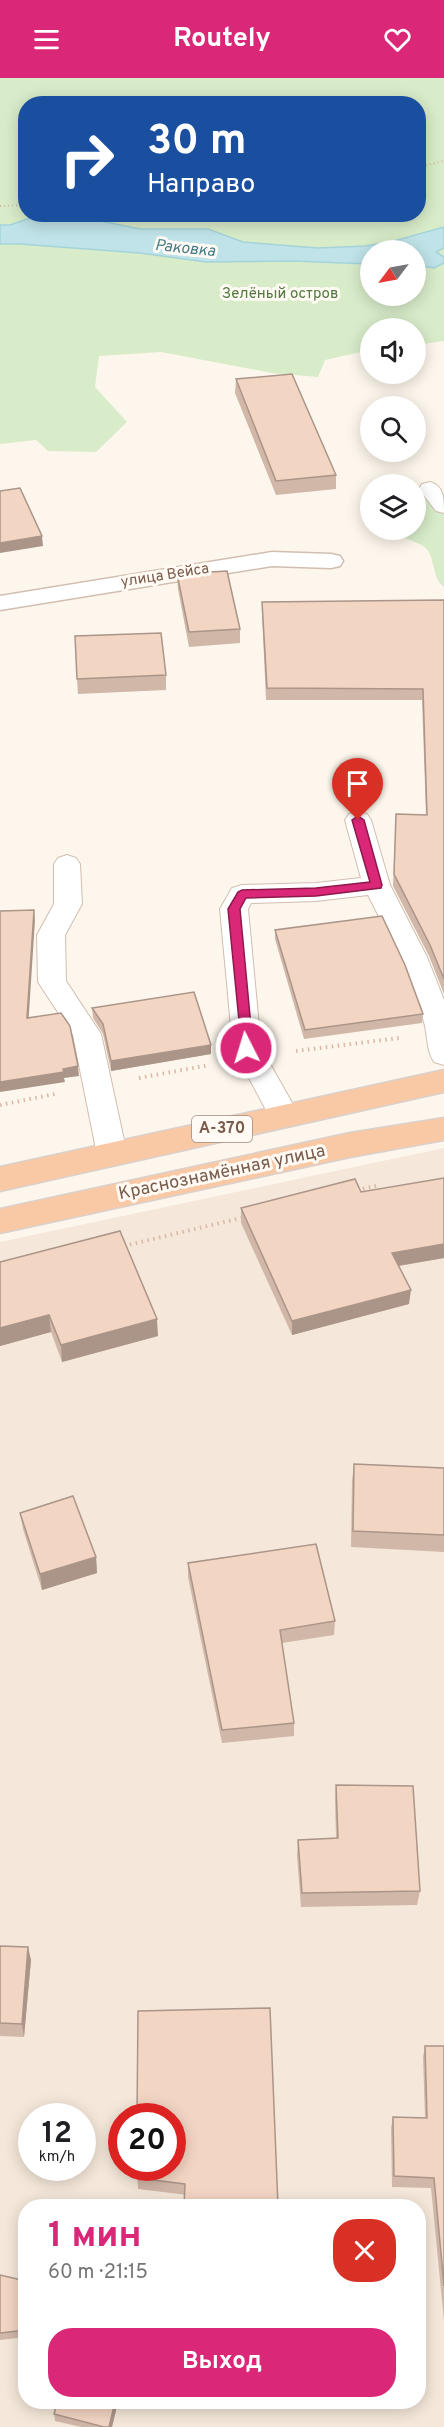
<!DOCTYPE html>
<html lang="ru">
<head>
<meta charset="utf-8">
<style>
  :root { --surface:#fff; --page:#f6f6f6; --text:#202124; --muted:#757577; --accent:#db2777 }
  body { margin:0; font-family:Overpass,sans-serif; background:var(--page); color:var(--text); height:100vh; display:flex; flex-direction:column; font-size:22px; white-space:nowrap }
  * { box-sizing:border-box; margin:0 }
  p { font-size:20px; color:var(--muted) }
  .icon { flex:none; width:33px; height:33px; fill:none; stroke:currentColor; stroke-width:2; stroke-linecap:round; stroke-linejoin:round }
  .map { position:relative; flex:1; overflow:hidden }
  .drawer { position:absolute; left:18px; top:2121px; width:408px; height:210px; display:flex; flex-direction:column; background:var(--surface); border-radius:24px; box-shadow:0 3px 15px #0003 }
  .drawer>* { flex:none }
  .top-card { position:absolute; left:18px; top:18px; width:408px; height:126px; border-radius:24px; box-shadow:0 3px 15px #0003; background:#1a4fa0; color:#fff; overflow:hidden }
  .needle { width:39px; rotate:238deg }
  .tools { position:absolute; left:360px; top:162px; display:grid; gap:12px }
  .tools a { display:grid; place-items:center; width:66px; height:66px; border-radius:50%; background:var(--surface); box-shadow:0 3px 15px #0003; font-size:30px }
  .speed { position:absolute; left:18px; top:2025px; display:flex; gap:12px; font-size:30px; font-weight:700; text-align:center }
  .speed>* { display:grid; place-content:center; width:78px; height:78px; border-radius:50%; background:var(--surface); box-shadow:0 3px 15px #0003; line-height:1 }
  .speed small { font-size:15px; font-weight:400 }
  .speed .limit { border:9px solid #d22; background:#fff; color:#111 }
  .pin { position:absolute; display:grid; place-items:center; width:51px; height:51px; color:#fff; margin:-62px -26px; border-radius:50% 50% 50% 0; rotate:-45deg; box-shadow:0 0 6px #0007 }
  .pin .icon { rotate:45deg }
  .me { position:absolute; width:66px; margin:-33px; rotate:355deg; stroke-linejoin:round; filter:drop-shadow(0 0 4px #0008) }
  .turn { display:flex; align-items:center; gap:21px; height:126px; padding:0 30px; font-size:27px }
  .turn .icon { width:78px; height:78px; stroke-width:2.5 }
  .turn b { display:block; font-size:42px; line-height:51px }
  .round { display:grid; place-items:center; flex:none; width:63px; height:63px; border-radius:24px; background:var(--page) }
  .summary { display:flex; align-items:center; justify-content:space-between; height:102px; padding:0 30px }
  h1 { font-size:36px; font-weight:700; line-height:45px; color:var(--accent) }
  .primary-button { display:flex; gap:12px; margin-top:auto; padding:12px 30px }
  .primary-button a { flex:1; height:69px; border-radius:24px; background:var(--accent); color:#fff; font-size:24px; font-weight:700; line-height:69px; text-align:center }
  header { display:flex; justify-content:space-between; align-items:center; height:78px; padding:0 30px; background:var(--accent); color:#fff; font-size:27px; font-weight:700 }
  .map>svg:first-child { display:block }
  .residential { fill:#f5e8da; fill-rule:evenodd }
  .green { fill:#d8ecc9; fill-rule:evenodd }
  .water { fill:#bfe3e8; stroke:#a5d3da; stroke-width:1.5 }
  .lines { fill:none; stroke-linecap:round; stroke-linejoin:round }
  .service-casing { stroke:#d1beb0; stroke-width:2 }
  .minor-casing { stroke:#d1beb0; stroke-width:3 }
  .trunk-casing { stroke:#dad1cd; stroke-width:3 }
  .path-far1 { stroke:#d9b8a5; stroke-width:2; stroke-dasharray:1 3; stroke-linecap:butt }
  .path { stroke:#d9b8a5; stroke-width:4; stroke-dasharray:1.5 4.5; stroke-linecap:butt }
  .service { fill:#fff; fill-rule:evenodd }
  .minor { fill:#fff; fill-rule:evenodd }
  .trunk { fill:#f9c8a4; fill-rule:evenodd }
  .wall { fill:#d1b7a8 }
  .shaded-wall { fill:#aa9588 }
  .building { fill:#f3d5c3; stroke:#aa9588; stroke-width:1.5 }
  .route { fill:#db2777; stroke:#8e194d; stroke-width:1.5 }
  .labels { text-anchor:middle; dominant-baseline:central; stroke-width:6; stroke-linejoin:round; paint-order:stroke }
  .far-park-label { font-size:15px; fill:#537a41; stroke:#fffaf3 }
  .far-street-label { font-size:15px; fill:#7a5c4d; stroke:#fffaf3 }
  .far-water-label { font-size:16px; font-style:italic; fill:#437c86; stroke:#fffaf3 }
  .shield { fill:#fffaf3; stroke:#a28b7f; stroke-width:1.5 }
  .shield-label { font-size:16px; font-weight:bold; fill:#7a5c4d }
  .street-label { font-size:18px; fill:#7a5c4d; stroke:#fffaf3 }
</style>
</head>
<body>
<header><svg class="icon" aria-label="menu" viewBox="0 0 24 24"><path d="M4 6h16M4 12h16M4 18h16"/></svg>Routely<svg class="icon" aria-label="heart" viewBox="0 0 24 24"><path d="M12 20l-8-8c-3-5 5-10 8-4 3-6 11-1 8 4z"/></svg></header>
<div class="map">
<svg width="444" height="2349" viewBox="0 0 444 2349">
  <rect width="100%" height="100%" fill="#fdf6ec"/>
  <path class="residential" d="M444,1070V2349H0V1164ZM32,2038H82V2090H32ZM122,2038H172V2090H122ZM26,2128H418V2324H26Z"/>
  <path class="green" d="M0,0H444V263L416,267V250H370V272L325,282L318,299L272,295L161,274L99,278L95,309L127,344L96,374L48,373L36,362L0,366ZM26,26H418V136H26ZM370,172H416V218H370Z
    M418,416L444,434V509C433,501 435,486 429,474C422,462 388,456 375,452H416V417Z"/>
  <path class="water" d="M42,136L81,137L96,142L140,151H208L243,164L318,170L366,168L394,163L444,149V170L436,174L444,179V185L434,190L416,187V172H370V186L292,183L206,184L140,175L20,166H0V147H10Z"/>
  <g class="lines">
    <defs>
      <path id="service" d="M430,404C444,408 444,420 444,435L436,433L419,411L422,406Z
        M358,734L367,736L371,742L390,807L427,879L444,922V987L434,984C426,972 428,958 424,944C411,900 389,858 368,817L316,823L251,825L248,831L261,970L299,1037L295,1045L284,1048L273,1045L233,970L220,831L232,810L242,807L316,805L361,800L345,742L349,736Z
        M67,777L76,780L80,786L82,826L65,857L66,903L101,956L127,1076L123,1084L112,1087L101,1084L97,1076L73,957L38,904L37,857L54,826V786L58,780Z"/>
      <path id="minor" d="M272,474L331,476L340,478L343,483L340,488L331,490L272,488L0,532V518Z"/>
      <path id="trunk" d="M444,992V1014L0,1113V1089Z
        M444,1040V1062L350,1079L0,1155V1131L350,1055Z"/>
    </defs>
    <use href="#service" class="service-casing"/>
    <use href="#minor" class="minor-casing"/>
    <use href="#trunk" class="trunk-casing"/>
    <path class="path-far1" d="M418,89L444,83
      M0,128L26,127"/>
    <path class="path" d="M296,973L399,960
      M139,1000L209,987
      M0,1027L55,1016
      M357,1112L376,1108
      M124,1168L245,1139"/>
    <use href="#service" class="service"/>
    <use href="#minor" class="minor"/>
    <use href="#trunk" class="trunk"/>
  </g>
  <path class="wall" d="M236,301L336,397V411L276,417L235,315Z
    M177,496L240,551V565L189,569L178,511Z
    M444,522V916L429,878L393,808L396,736L426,737L422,622H266L262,535V524Z
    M166,597V612L78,616L77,601Z
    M275,852L423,936L422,945L304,961L275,861Z
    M92,930L211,976L111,993L103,956L93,940Z
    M361,1114L444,1180L399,1188L409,1226L292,1257L241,1145V1130Z
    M0,1184L158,1258L62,1284L51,1254L0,1268Z
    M354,1386L444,1390V1474L351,1469L352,1402Z
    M20,1435L96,1479L97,1495L42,1512L23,1451Z
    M188,1485L335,1543L334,1557L282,1565L294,1645V1658L222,1665L188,1499Z
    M336,1707L420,1813L417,1827L301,1829L297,1777L298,1762L336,1760L335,1722Z
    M0,1868L31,1882L24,1959L0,1958Z
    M425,1968H444V2243L431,2110L392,2109L391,2050L393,2039L425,2040L423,1979Z
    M137,2090L278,2128L138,2111Z
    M0,2197L26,2203V2259L0,2262Z
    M57,2324H118L112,2349H81L55,2343L54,2336Z"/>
  <path class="shaded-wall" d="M42,458L43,468L0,475V465Z
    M34,832L35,842L28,950L27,940Z
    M211,967V976L111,993V983Z
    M78,988L79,998L64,1000L65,1004L0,1014V1004Z
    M444,1166V1180L391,1189L392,1175Z
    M411,1212L409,1226L292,1257V1243Z
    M49,1237L51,1254L0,1268V1250Z
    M157,1241L158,1258L62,1284L61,1267Z
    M96,1479L97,1495L42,1512L40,1496Z
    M28,1869L31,1882L24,1959L22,1946Z
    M115,2324H118L112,2349H109Z"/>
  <path class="building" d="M292,296L336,397L276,403L236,301Z
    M20,410L42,458L0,465V413Z
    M227,493L240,551L189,554L177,496Z
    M444,522V901L430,867L394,796L396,736L427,737L423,611L267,610L262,524Z
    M161,555L166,597L77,601L75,558Z
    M34,832L27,940L61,935L70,948L78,988L63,991L64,994L0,1004V833Z
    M382,838L405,887L423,936L305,952L275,852Z
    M194,914L211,967L111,983L103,946L92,930Z
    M444,1100V1166L392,1175L411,1212L292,1243L241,1130L355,1101L361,1114Z
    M120,1153L157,1241L61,1267L49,1237L0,1250V1184Z
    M354,1386L444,1390V1457L353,1453Z
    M73,1418L96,1479L40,1496L20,1435Z
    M316,1466L335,1543L280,1552L294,1645L222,1652L188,1485Z
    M336,1707L413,1708L420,1813L302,1815L298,1762L338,1760Z
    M0,1868L28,1869L22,1946L0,1945Z
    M270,1930L278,2128H184L185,2106L137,2100V2090H172V2038H137L138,1933Z
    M425,1968H444V2208L434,2100L394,2098L393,2039L427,2040Z
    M0,2197L26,2203V2252L0,2255Z
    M57,2324H115L109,2349H104L54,2336Z"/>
  <path class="route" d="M358,738L364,742L382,807L381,810L316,818L246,820L240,831L253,970L246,974L242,973L228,831L238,814L242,812L316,810L370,804L352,742Z"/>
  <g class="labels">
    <g class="far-park-label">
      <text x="280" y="216">Зелёный остров</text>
    </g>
    <g class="far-street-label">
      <text transform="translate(165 498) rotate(-9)">улица Вейса</text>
    </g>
    <g class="far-water-label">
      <text transform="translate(185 171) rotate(6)">Раковка</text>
    </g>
    <rect class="shield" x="192" y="1038" width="60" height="26" rx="4.5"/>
    <g class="shield-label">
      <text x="222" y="1051">А-370</text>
    </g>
    <g class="street-label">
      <text transform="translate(222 1095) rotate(-12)">Краснознамённая улица</text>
    </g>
  </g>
</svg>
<div class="tools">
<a><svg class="needle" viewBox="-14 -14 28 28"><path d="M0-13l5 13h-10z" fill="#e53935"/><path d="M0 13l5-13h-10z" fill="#757577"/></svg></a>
<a><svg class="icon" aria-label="sound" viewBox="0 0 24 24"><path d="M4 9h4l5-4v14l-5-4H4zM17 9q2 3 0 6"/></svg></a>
<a><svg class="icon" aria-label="search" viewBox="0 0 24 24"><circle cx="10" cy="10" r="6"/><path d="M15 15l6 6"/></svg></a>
<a><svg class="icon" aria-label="layers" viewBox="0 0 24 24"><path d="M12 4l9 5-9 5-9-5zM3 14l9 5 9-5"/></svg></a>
</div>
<div class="speed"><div>12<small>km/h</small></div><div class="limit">20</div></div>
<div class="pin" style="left:358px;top:742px;background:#d93025"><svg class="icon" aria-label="arrive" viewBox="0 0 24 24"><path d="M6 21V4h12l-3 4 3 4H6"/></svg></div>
<svg class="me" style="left:246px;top:970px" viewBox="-20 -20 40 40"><circle r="17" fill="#db2777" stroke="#fff" stroke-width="3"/><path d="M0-11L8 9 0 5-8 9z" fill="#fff"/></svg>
<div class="top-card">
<div class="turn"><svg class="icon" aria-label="right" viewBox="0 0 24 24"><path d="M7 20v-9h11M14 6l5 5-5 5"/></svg><div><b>30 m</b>Направо</div></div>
</div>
<section class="drawer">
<div class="summary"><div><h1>1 мин</h1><p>60 m · 21:15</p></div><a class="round" style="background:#d93025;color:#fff"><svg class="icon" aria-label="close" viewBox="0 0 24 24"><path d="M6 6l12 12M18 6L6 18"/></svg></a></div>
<div class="primary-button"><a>Выход</a></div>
</section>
</div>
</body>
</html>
